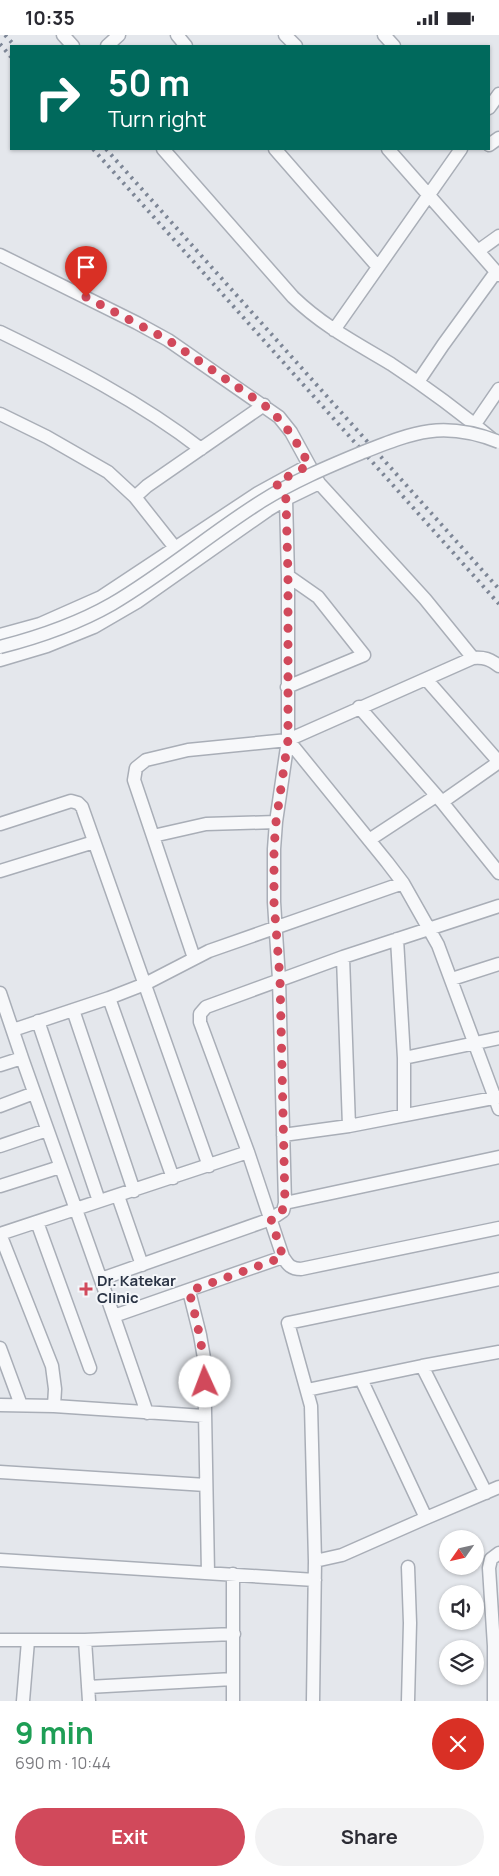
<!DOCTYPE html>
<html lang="en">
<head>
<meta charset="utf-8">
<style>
  :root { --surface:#fff; --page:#f2f2f3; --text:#2b2b33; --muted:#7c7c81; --accent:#d1495b }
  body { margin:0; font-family:Manrope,sans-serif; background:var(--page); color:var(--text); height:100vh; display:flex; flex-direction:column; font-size:19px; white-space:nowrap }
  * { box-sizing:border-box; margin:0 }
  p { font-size:16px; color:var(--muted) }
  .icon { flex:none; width:28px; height:28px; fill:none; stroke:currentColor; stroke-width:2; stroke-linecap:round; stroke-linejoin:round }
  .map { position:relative; height:1666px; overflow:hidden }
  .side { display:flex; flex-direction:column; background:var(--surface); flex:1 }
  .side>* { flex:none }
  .top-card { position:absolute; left:10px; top:10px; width:480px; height:105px; border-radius:0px; box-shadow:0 1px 4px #0004; background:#00695c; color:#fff; overflow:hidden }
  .needle { width:32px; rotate:236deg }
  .controls { position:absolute; left:439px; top:1495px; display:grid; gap:10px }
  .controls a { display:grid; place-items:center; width:45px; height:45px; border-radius:50%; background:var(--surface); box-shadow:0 1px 4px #0004; font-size:25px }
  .pin { position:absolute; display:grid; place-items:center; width:42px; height:42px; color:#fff; margin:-51px -21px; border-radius:50% 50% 50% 0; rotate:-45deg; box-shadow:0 0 5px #0007 }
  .pin .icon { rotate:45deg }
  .me { position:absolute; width:55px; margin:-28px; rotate:358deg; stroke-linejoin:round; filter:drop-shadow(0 0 4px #0008) }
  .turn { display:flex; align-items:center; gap:18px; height:105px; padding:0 15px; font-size:22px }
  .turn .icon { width:65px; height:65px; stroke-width:2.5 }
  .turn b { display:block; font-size:35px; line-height:42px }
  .round { display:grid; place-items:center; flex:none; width:52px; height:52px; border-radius:26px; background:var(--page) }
  .headline { display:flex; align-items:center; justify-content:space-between; height:85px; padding:0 15px }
  h1 { font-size:30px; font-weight:700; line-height:38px; color:#1e9e55 }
  .button { display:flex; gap:10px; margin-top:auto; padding:10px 15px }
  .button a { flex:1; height:58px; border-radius:30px; background:var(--accent); color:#fff; font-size:20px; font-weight:700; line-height:58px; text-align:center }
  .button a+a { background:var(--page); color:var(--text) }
  .status { display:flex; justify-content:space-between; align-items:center; height:35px; padding:0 25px; background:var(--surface); direction:ltr }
  .status svg { height:14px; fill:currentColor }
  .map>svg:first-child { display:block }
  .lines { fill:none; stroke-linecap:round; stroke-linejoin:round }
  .minor-casing { stroke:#a9aeb7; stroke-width:15 }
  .minor { stroke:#f7f8fa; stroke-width:12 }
  .rail { stroke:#7d8696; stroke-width:4; stroke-dasharray:2.5 5; stroke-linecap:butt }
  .minor-bridge-casing { stroke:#a9aeb7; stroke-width:15; stroke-linecap:butt }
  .minor-bridge { stroke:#f7f8fa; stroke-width:12 }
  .route { stroke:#d1495b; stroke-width:9; stroke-dasharray:0 16.2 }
  .poi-dot { fill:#d1495b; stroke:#f4f6f9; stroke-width:2 }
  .labels { text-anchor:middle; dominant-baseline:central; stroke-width:4; stroke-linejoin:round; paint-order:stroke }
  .poi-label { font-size:15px; font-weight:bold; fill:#2b3445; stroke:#f4f6f9; text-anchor:start }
</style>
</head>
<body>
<div class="status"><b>10:35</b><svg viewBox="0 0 49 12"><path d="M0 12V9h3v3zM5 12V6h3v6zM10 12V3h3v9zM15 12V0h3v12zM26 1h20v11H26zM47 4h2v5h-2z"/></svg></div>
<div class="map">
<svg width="499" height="1666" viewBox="0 0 499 1666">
  <rect width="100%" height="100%" fill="#e4e7ec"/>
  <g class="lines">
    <defs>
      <path id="minor" d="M63,0L73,11
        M177,0L186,11
        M285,0L296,11
        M384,0L394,11
        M107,11L119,0
        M489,73L499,59
        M489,110L499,103
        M163,114L293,262C323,291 356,308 391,329C426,352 460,377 492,404
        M275,114L378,232
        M388,114L499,240
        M478,216L499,201
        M0,220L137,288L168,305L279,382L291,397L319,448L425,564L473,623
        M334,295L461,114
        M0,297C70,331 139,366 201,414
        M418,347L443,310L496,237
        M0,379L47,402L108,437L135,462L180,519
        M475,389L499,354
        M135,462L147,451L264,370
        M0,600L40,589L101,562L258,458L309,430
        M0,625L47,611L94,592L137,567L268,475L286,464L319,448
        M426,644L499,727
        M287,652L364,620L318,562L288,541
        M359,672L442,767L499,838
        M288,705L387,827L403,848L438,910L499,1074
        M442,767L499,727
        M0,789L71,766L78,768L82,772L209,1131
        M153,801L206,789L276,787
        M369,805L436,761
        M0,836L94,807
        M499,871L343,922L206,972L200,979V987L248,1117L283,1222C288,1230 291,1234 301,1234L499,1193
        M397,904L404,1023V1080
        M343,922L349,1091
        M194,923L134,745L136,733L146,725L188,715L288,705L473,623C484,622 490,624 499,631
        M452,944L499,929
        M0,958L22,1023
        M109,963L173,1143
        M73,975L134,1156
        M38,986L99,1166
        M13,995L109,963L145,949L209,916L403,848
        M404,1023L499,1003
        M0,1030L22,1023C64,1142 107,1259 147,1378
        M0,1071L34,1058
        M283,1100L349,1091L499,1062
        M0,1111L47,1095
        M0,1151L60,1132
        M118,1161L142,1230
        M285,1168L499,1122
        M37,1187L90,1333
        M101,1244L271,1184L283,1176L285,1168L279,944L274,867V814L276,787L288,705V541L286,464L276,448
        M189,1256L200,1300L204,1323L208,1538
        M114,1281L283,1222
        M0,1313L21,1370
        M422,1331L486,1458
        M361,1344L426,1483
        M307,1355L422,1331L499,1317
        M0,1370L54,1371L204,1381
        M54,1371L55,1354L52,1331L0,1199L248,1117
        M0,1437L206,1450
        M0,1525L315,1545
        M315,1526L342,1520L426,1483L499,1452
        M408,1532L410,1588L408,1666
        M233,1539V1666
        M0,1605H85L234,1599
        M85,1605L89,1666
        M88,1652L233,1644
        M23,1666L28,1606
        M313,1666L315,1526L311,1371L288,1288L499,1244
        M494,1666V1611L489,1533L491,1524L499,1518"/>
    </defs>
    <use href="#minor" class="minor-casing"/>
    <use href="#minor" class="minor"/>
    <path class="rail" d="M5,0L15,11
      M0,9L11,22
      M93,114L499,569
      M106,114L499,554"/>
    <defs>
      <path id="minor-bridge" d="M0,612C39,602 77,589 112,569C165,538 211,498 262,466C294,446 327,432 361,418C414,397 443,385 499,407"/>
    </defs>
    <use href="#minor-bridge" class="minor-bridge-casing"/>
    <use href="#minor-bridge" class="minor-bridge"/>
  </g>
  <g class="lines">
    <path class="route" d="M86,262L168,305L264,370C285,387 297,407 309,430L276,448L286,464L288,541V705L276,787L274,814V867L280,944L285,1168L282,1176L271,1184L283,1222L189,1256C197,1287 204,1315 205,1347"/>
  </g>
  <path class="poi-dot" d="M83.5 1246.5h5v5h5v5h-5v5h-5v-5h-5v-5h5z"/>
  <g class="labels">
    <g class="poi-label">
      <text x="97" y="1245">Dr. Katekar<tspan x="97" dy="17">Clinic</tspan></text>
    </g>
  </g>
</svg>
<div class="controls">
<a><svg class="needle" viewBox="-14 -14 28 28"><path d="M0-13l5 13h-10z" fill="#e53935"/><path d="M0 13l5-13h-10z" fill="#7c7c81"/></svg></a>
<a><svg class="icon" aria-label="sound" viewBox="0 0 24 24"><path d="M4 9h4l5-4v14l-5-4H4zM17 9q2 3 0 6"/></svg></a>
<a><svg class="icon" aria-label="layers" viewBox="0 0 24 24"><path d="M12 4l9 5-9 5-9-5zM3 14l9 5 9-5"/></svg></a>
</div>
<div class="pin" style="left:86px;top:262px;background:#d93025"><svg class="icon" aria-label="arrive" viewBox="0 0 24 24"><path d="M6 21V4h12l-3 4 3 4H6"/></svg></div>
<svg class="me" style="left:205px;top:1347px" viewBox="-20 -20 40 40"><circle r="19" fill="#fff"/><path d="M0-13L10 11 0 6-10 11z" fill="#d1495b"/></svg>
<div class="top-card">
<div class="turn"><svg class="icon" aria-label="right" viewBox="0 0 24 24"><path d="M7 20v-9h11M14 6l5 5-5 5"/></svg><div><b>50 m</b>Turn right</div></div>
</div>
</div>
<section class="side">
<div class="headline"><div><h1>9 min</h1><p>690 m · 10:44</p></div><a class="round" style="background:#d93025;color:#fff"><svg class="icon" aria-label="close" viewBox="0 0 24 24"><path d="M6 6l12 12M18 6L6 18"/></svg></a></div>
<div class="button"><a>Exit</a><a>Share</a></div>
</section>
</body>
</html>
